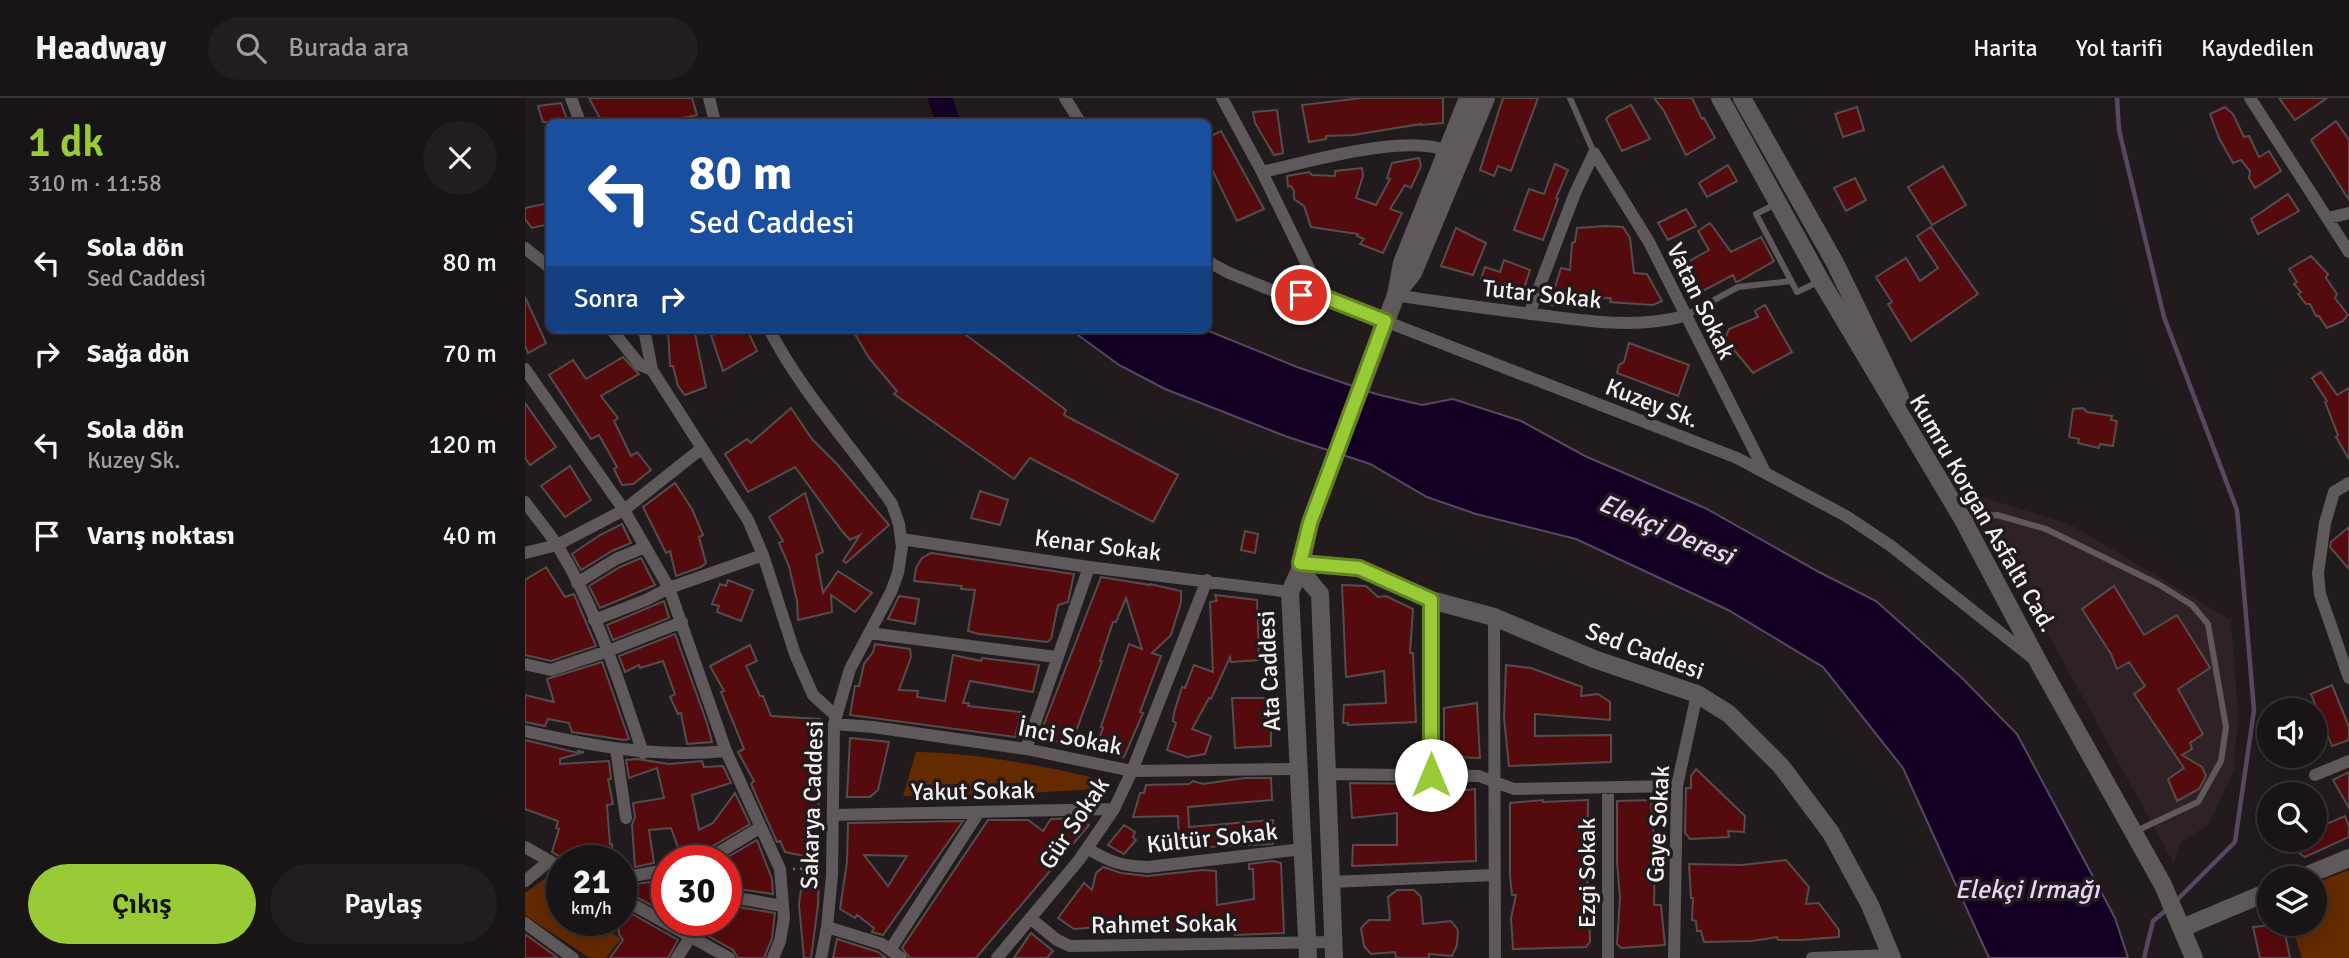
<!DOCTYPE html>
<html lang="tr">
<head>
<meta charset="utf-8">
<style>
  :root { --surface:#191416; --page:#221d1f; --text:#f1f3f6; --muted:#9f9ea1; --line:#373335; --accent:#98cb36 }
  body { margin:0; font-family:Signika,sans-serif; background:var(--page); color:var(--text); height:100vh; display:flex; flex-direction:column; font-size:26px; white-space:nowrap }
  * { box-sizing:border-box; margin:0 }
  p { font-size:23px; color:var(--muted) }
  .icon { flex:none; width:38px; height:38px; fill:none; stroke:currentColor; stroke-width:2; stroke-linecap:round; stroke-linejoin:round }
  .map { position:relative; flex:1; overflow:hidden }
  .sheet { display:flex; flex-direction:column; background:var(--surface); width:525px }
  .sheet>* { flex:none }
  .guide { position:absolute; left:21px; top:21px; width:665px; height:214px; border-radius:10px; box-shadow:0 4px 18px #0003,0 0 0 2px var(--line); background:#1a4fa0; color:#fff; overflow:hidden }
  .fabs { position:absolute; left:1732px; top:600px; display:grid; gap:14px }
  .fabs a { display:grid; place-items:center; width:70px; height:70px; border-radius:50%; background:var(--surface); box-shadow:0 4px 18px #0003,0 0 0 2px var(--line); font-size:35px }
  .speed { position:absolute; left:21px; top:747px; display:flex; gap:14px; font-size:35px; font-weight:700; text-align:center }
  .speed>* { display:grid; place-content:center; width:91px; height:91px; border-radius:50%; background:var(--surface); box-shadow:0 4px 18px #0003,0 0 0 2px var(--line); line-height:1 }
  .speed small { font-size:18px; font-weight:400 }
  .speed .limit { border:10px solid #d22; background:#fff; color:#111 }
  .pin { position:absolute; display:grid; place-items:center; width:60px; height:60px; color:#fff; margin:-30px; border:4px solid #fff; border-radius:50%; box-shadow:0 2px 7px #0007 }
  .me { position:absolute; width:77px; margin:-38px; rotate:0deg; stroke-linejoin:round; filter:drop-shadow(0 0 5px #0008) }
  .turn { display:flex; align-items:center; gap:24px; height:147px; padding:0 28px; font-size:32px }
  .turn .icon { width:91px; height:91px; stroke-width:2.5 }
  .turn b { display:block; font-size:49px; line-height:60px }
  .then { display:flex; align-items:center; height:66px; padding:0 28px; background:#0003; gap:14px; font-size:26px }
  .round { display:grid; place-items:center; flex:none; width:74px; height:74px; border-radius:37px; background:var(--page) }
  .overview { display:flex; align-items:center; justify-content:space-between; height:119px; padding:0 28px }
  h1 { font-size:42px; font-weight:600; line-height:52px; color:var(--accent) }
  .action { display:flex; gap:14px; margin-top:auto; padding:14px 28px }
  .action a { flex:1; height:80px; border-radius:42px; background:var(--accent); color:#111; font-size:28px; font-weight:600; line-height:80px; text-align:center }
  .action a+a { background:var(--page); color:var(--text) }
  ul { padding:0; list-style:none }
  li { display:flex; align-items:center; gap:21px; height:91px; padding:0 28px }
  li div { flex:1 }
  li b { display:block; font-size:26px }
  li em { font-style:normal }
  header { display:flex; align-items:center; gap:42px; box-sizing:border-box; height:98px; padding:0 35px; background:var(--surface); border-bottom:2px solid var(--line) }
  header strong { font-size:33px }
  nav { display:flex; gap:38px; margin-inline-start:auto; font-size:24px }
  .search { width:490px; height:63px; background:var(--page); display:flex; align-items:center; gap:18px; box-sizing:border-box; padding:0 24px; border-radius:38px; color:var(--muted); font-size:26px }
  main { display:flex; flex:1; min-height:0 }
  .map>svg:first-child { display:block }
  .built { fill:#2e2226 }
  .green { fill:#642a00 }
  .water { fill:#140023; stroke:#574861; stroke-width:2 }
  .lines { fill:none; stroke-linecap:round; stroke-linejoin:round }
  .stream { stroke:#574861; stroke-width:4.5 }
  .river { stroke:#140023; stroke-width:24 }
  .building { fill:#550a0d; stroke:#544d4c; stroke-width:2; fill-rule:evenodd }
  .path { stroke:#777274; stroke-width:2.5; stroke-dasharray:2 5; stroke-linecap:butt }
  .lane { stroke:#60595b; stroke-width:6 }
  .street { stroke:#60595b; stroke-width:12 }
  .secondary { stroke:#60595b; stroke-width:18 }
  .route-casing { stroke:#638423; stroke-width:18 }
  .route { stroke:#98cb36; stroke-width:12 }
  .labels { text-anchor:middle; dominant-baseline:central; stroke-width:7; stroke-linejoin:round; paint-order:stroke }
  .street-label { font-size:24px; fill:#f4f0f1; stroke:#211b1d }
  .water-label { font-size:26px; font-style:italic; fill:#e8d5fa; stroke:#211b1d }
</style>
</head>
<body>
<header>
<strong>Headway</strong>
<div class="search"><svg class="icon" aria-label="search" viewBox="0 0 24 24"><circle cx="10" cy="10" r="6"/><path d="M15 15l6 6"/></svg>Burada ara</div>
<nav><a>Harita</a><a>Yol tarifi</a><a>Kaydedilen</a></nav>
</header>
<main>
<section class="sheet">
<div class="overview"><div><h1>1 dk</h1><p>310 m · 11:58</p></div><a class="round"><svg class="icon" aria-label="close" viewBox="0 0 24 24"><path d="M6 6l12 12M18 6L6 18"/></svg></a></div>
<ul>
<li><svg class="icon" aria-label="left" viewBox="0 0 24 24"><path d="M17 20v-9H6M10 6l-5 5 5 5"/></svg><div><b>Sola dön</b><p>Sed Caddesi</p></div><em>80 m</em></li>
<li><svg class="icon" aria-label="right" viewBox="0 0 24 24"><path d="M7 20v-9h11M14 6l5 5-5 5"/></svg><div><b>Sağa dön</b></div><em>70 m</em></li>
<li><svg class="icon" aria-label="left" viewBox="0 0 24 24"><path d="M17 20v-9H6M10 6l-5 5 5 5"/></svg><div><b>Sola dön</b><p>Kuzey Sk.</p></div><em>120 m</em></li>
<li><svg class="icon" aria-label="arrive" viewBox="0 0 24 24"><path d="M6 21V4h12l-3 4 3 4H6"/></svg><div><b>Varış noktası</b></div><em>40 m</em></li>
</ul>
<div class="action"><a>Çıkış</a><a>Paylaş</a></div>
</section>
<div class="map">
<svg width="1824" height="860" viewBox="0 0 1824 860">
  <rect width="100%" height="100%" fill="#211b1d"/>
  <path class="built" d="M1446,395L1546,427L1706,522L1713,614L1709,672L1684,726L1655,745L1649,766Z"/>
  <path class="green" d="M391,654C453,655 514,667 574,681L578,687L571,691L486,696L378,698Z
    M1824,772V860H1777L1766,826H1790V785Z
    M29,774L37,778V822L89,823L84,833L96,841L81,860H65L0,817V795Z"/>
  <path class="water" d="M545,231H679L772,269L851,296L897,307L928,301L996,323L1060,358L1180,410L1294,474L1351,503L1436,579L1492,636L1590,820L1603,860H1464L1378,670L1298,569L1203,512L1051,441L951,416L902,399L845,366L760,338L640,291L594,267Z"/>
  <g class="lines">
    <path class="stream" d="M1592,0L1594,32L1639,219L1712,412L1729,612L1710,744L1650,804
      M1619,860L1628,823L1644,810"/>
    <path class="river" d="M415,0L423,24"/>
  </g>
  <path class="building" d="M64,0H167L172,17L140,24H77Z
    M837,0H918V25L896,27V26L828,37L801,38V41L784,44L777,7Z
    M978,0H1013L986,73L973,68L969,78L955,72Z
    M1129,0H1167L1177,21L1179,20L1190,40L1161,57L1139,13Z
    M1754,0H1802L1770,22Z
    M36,5L43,24H18L13,8Z
    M1106,7L1125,41L1097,53L1081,21L1085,17Z
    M1332,9L1339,32L1318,39L1310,16Z
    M1700,9L1708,16L1719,39L1724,38L1734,59L1744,53L1756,73L1730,90L1724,80L1725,73L1716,62L1708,65L1694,40L1685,16Z
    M752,12L758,55L749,57L730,25L728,14Z
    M1811,23L1824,42V102L1786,42Z
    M696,33L739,111L712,123L682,61V40Z
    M894,60L896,68L886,90L880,87L865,111L877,115L858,155L835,146L839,141L832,138L833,136L786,129L779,108L769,101V93L766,88L763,89L762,78L784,74L787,77L810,78V73L837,70L838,78L831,100L851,107L865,81L862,80L867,65Z
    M1030,66L1043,72L1031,100L1033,101L1018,142L989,132L1004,91L1019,96Z
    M1203,67L1212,83L1182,99L1174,85Z
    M1418,68L1441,107L1407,127L1383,89Z
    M1330,80L1341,102L1321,113L1309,90Z
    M1763,96L1774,113L1733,136L1726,121Z
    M24,105V126L7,130L0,121V110Z
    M1161,111L1171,128L1143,142L1133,125Z
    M1185,125L1206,154L1236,139L1249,163L1214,183L1211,184L1208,177L1176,194L1161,165L1184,152L1173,133Z
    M1081,128L1098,129L1105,140L1109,175L1122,176L1137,203L1128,207L1085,204L1086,200L1050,201L1047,209L1019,206L1021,195L1028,196L1036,170L1045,172L1047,145L1050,144L1052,130Z
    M1406,129L1453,196L1386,243L1363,206L1367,204L1351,179L1381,160L1395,183L1413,170L1392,138Z
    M931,130L961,145L948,177L916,168Z
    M1786,158L1803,176L1801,180L1812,196L1810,200L1823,217L1818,223L1802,230L1794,218H1791L1785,206H1781L1773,196L1776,194L1769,186L1772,184L1764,171Z
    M979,162L1005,172L998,193L956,181L960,169L975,174Z
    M0,199L21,245L3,255L0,248Z
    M1240,207L1267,254L1228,275L1200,241L1204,231L1233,219L1230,213Z
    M143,231H169L181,289L160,297L153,288L148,268H145Z
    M210,231H222L232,253L198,273L186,237Z
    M327,231H433L541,312L539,317L653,377L628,424L505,360L489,381L369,296L372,293L344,260Z
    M1104,245L1164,267L1153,298L1092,275L1094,267L1099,264Z
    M98,259L114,276L76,298L93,320L89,323L106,358L112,354L126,372L108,386L97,387L89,371L92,369L74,337L66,341L24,277L48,262L61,281Z
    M1796,274L1812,297L1824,290V361L1811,339L1813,337L1800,304L1802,303L1787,280Z
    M0,305L31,349L5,367L0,360Z
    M266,310L287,341L312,366L364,427L321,465L318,463L335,437L325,442L317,433L270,369L223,394L200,356L222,341L226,345Z
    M1558,310L1562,314L1587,318L1586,322L1592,323L1588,348L1575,346L1574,350L1553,345L1554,341L1544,339L1548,311Z
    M45,368L66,402L40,419L16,388Z
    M150,385L167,411L178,437L174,439L181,465L176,469L151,478L145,453L141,455L118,409Z
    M455,393L483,402L475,427L446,420Z
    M280,395L298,454L291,457L298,495L313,473L347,495L330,514L306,497L307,514L273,522L272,503L264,468L254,445L258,443L244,419Z
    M97,426L106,445L87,453L56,472L47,456L75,437Z
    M1824,429V471L1805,449L1806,444Z
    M720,433L733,436L730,455L716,452Z
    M406,455L549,476L543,504L533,507L526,541L522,544L454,536L443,533L450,492L436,491L437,488L389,483L391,470L397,460Z
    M116,460L130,487L75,510L64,488L95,469Z
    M21,469L40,499L49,496L71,548L26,563L0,557V482Z
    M576,479L625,487V486L656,493V504L646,537L627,555L636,558L615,614L618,615L599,659L570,651L578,630L576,629L604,546L617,551L601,500L591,524H588L575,563H577L546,647L514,639Z
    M203,482L228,492L216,523L192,514L194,508L187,506L195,486L201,488Z
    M817,487L841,488L853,499L861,498L888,511L885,555H888L891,624L823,627V625H818L819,607L861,605L859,573L821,579Z
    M1589,488L1619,537L1652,517L1684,568L1685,570L1653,591L1678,636L1665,645L1667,651L1657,657L1677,669L1681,678L1674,691L1652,703L1643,681L1659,670L1609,596L1620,588L1604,564L1592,571L1586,556L1557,511Z
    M690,497L732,502L734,562L706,564L705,559L686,601L684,600L667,631L686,638L680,656L662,659L642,652L651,625L648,623L649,615L657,589L660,590L669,567L688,574L685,504L692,503Z
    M374,498L394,501L390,526L363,521Z
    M139,503L144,520L88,542L82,527Z
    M150,536L182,625L187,644L162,646L156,615L153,616L145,599L150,596L138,563L115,570L114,567L100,574L94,558Z
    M350,546L385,551L386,559L374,592L393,593L392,599L420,603L428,557L456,563L457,560L514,567L508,594L445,583L438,605H444L443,608L496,614L490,639L325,617L330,588H334L339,566L348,554Z
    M225,547L232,563L221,568L235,598H238L246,618L295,621L297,638H295L293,677L296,678L293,697L295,734L292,773H294L293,807L286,860H279L274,807L280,758L260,754L255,743L252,744L226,686L229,683L213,654L219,651L196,594L199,593L185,568Z
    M77,564L104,641L99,642L47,634L44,625L23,621L20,628L0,624V597L29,604L22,581Z
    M981,567L1006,570L1057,589L1056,598L1073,596L1085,604V622L1010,616V638L1086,637V664L984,668L979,620Z
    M1807,587L1824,629V642L1807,648L1786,596Z
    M707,600H746V648L710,650Z
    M952,605L955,660L930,659L919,656V610Z
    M325,640L364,644L353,692L345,699H322Z
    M0,642L53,655V653L59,654L35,661V666L84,663L86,681H83L88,706L82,707L85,746H87L86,763H42L27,754L34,731L31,730L33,723L0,711Z
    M112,661L144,666L177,663L179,669L198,668L206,685L167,697L174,732L188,725L210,695L225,726L176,755L157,760L146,730L124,732L129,765L110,769L107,727L110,719L108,705L139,700L132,670L104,680L101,662Z
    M1171,671L1220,718L1219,734L1203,733L1204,739L1165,741L1160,735L1161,690H1166V678Z
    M1824,674V710L1808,682Z
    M719,680H746L747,702L663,709L664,729L748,722V746L659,750L654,747L653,718L608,719L615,695H619L621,687L664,686L668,683L678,686Z
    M825,685L904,686L905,688L930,693L950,691L951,763L827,768L828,747H872V715L827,720Z
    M1018,702V704L1063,702L1062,807H1064L1065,844L1061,849L988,851L986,820L991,797H987L985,778V705Z
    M1126,702L1130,756L1129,807H1136L1140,847L1096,850L1092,846L1095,799L1092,765V703Z
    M1820,718L1824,729V739L1780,759L1774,755L1771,742H1790V731Z
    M556,720L564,727L451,860H385L377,850L463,722H503L518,733L526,721Z
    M438,723L358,837L347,834L349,830L332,817L330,820L315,811L322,764L323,725ZM339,757L382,758L363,788Z
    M599,727L610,734L608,739L611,742L599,756L583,747Z
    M232,742L247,781L248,796L201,789V760Z
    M1261,762L1284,789L1281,806L1294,805L1314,832V839L1275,842H1253L1252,839L1227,843L1179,844L1176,833H1172L1171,823L1167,822L1168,800H1166L1164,766L1217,767Z
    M748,763L756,765L759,835L710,837L708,830L588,834L574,829L549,831L533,820L559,785L567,792L571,775L578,769L596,775L622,778L677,772L691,773L692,807L729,801L728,771H724V766Z
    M124,784L142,797V804L137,813L98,792L99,788Z
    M872,792H889L896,799L898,826L926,823L933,832L932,847L927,858L904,856V860H871L870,854L846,856L839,848L836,830L844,822H865L863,799Z
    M201,807L250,815L247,841L239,860H213L208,852L155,822H201Z
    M100,812L153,842L143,860H85L98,842L94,836L93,823L96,822Z
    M1758,826L1765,860H1735L1728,829Z
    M506,835L528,853L522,860H489Z
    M0,836L33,860H0Z
    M312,841L353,854L361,860H308Z"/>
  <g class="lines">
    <path class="path" d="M268,771L293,770"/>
    <path class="lane" d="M1045,0L1069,55
      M1251,106L1231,116L1272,194L1295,183
      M1160,218L1213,189L1266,183
      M1439,420L1472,417L1521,431L1633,486L1667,507L1683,526L1701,629L1696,663L1673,704L1611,733"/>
    <path class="street" d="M46,0L55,24
      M184,0L190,24
      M540,0L555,24
      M697,0L737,74L798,199
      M1725,0L1824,154
      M1069,55L1124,144L1240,374
      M737,74C783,64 881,35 922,53
      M1803,120L1824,115
      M0,150L24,169
      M682,163L704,175L754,195L798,199L1212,360L1321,418L1366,448L1510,562
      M871,197C919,205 967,211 1015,217C1063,223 1111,231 1159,218
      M1004,216L1050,95L1069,55
      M86,231L115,267L127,272
      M119,231L127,272L223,422L238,457L270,556L288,597L310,617
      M244,231C277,295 326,347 367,406L374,426L377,449L373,475L366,494L325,571L309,626L307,777L302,829L296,860
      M0,271L99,412L144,490L201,653L255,771L259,820L255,843L248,860
      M1824,385L1809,394L1800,425L1793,475L1795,496L1824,580
      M0,404C10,418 22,432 32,447C72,511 94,584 118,655
      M376,441L564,469L765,494
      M0,455L32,447L99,412L176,351
      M52,485L91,461L120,449
      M906,502V677
      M969,519L970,860
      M69,522L121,502L144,490L238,457
      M344,535L531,559
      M0,566L26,572L83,553L157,524
      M309,626L348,629L501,651L607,673L774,671
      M0,633C69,648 130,660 201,653
      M91,651L101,720
      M501,651L564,469
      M802,676L954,678L989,691L1152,688
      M1790,677L1824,663
      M308,717L589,711
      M0,749L37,770
      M562,750C584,764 597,768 623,769L778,751
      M180,763L236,729
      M96,780L142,772
      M0,783L23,764
      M806,784L969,777
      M201,798L258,808
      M96,800L204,860
      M505,820L532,842L545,848L809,844
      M0,825L48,860
      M302,829L357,846L376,860
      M365,852L454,714
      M152,860L166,838
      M472,860L554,762L589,711L607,673L682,482
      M1083,860V690
      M1149,860L1152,688L1172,596
      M1287,860L1366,857"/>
    <path class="secondary" d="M1195,0L1296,183L1437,420L1515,567L1638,787L1669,860
      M1217,0L1310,165L1375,299
      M873,194L888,175L961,0
      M775,465L834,470L906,502L969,519L1069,561L1172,596L1204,616L1256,668L1306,735L1345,807L1367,860
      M775,472L795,496L809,860
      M1775,780L1824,760
      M1657,830L1745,793
      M783,860L765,494L775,472L785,425L871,197L877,165L943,0"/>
  </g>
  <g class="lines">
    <defs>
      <path id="route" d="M776,197L799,199L860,223L785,425L775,465L834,470L906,502V677"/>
    </defs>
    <use href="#route" class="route-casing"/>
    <use href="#route" class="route"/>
  </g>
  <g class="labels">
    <g class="street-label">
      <text transform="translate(1017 196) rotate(6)">Tutar Sokak</text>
      <text transform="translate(1176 203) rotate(64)">Vatan Sokak</text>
      <text transform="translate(1127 305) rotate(21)">Kuzey Sk.</text>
      <text transform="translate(1458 415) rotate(60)">Kumru Korgan Asfaltı Cad.</text>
      <text transform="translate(573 447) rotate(7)">Kenar Sokak</text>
      <text transform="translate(1120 553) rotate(20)">Sed Caddesi</text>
      <text transform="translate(744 573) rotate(-93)">Ata Caddesi</text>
      <text transform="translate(545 639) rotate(11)">İnci Sokak</text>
      <text transform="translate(448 693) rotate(-1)">Yakut Sokak</text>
      <text transform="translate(287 707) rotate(-88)">Sakarya Caddesi</text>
      <text transform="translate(549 725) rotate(-56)">Gür Sokak</text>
      <text transform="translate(1133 726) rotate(-87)">Gaye Sokak</text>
      <text transform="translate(687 740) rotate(-6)">Kültür Sokak</text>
      <text transform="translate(1062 775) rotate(-90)">Ezgi Sokak</text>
      <text transform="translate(639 826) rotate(-1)">Rahmet Sokak</text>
    </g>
    <g class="water-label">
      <text transform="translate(1141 432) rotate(23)">Elekçi Deresi</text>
      <text x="1502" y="792">Elekçi Irmağı</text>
    </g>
  </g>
</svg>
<div class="fabs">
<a><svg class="icon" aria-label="sound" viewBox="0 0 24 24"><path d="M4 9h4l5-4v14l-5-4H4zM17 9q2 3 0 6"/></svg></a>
<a><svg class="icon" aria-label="search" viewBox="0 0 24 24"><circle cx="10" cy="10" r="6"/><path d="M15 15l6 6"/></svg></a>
<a><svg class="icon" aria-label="layers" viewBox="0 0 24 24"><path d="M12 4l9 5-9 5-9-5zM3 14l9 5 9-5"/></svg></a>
</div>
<div class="speed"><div>21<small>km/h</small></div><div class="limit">30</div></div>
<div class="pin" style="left:776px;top:197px;background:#d93025"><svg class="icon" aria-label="arrive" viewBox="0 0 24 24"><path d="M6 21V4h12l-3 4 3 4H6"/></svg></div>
<svg class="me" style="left:906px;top:677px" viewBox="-20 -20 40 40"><circle r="19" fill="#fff"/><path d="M0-13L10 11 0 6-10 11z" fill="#98cb36"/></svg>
<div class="guide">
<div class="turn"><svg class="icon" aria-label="left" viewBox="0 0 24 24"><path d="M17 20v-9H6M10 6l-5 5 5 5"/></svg><div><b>80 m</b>Sed Caddesi</div></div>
<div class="then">Sonra<svg class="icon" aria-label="right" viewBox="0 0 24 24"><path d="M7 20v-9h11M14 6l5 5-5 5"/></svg></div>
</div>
</div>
</main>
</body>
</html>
